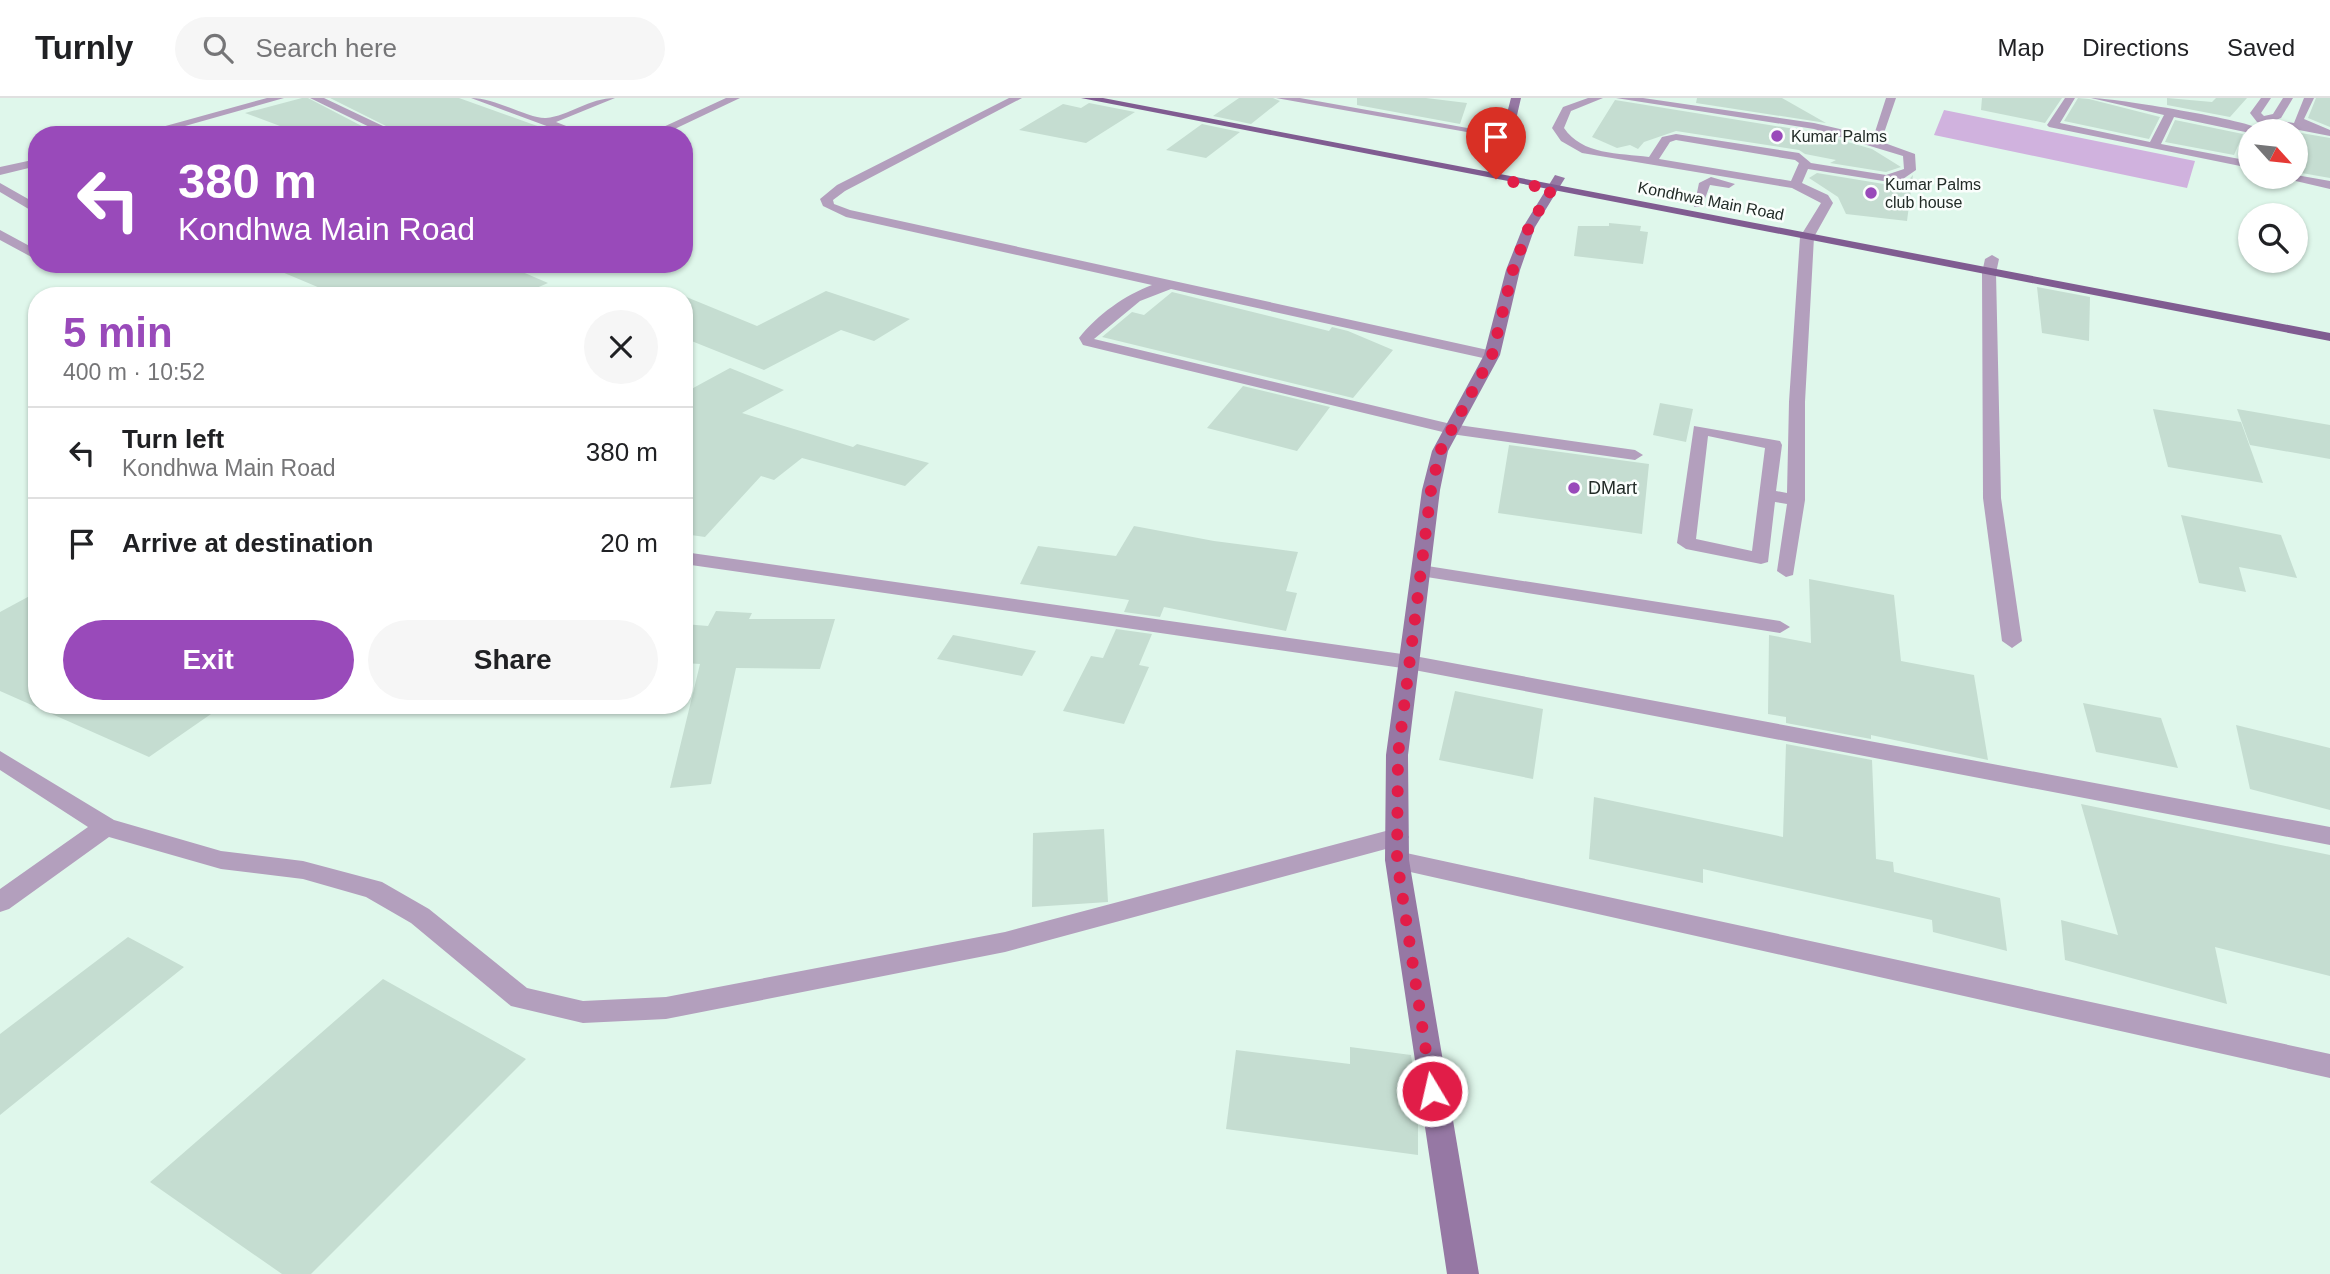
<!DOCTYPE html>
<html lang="en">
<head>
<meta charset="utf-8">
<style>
  :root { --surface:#fff; --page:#f6f6f6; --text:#202124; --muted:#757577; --line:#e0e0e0; --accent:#994aba }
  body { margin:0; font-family:Arial,sans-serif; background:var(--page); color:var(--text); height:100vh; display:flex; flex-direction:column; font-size:26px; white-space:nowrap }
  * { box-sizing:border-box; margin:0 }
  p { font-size:23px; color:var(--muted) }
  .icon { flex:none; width:38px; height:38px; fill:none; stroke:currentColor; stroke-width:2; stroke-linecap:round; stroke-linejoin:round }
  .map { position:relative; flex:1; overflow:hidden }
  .sheet { position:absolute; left:28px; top:189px; width:665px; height:427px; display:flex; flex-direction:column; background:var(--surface); border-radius:28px; box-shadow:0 2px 5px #0004 }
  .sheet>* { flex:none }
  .top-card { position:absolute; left:28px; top:28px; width:665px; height:147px; border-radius:28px; box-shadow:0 2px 5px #0004; background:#994aba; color:#fff; overflow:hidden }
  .needle { width:46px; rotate:117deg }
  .controls { position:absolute; left:2238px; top:21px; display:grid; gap:14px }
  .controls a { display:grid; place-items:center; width:70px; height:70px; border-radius:50%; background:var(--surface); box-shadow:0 2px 5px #0004; font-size:35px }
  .pin { position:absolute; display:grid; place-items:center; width:60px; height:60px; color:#fff; margin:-72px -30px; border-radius:50% 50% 50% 0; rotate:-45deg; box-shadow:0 0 7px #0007 }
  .pin .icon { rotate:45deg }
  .me { position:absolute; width:77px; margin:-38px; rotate:351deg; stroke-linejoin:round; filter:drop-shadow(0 0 5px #0008) }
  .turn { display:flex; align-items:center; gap:24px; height:147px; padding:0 35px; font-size:32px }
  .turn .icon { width:91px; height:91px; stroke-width:2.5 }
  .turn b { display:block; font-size:49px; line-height:60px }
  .round { display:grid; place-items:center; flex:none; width:74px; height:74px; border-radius:37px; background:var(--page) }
  .headline { display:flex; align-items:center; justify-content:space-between; height:119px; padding:0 35px }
  h1 { font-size:42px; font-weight:600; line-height:52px; color:var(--accent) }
  .primary-button { display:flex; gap:14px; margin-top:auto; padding:14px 35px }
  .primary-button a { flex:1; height:80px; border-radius:42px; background:var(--accent); color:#fff; font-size:28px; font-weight:600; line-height:80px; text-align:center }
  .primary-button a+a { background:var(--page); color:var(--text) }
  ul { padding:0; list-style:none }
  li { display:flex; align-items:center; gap:21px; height:91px; padding:0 35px; border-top:2px solid var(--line) }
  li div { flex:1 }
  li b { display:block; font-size:26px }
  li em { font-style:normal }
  header { display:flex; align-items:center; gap:42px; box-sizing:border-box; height:98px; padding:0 35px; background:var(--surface); border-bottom:2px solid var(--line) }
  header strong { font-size:33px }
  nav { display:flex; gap:38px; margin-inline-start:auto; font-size:24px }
  .search { width:490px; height:63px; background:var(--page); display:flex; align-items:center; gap:18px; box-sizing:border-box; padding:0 24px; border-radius:38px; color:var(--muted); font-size:26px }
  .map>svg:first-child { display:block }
  .green { fill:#d0b2de }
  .building { fill:#c5ddd1 }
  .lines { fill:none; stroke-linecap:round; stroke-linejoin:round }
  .street { fill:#b39fbd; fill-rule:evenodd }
  .secondary { fill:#9678a4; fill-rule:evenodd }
  .primary { fill:#805c91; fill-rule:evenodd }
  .route { stroke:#e11d48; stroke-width:12; stroke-dasharray:0 21.6 }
  .poi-dot { fill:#994aba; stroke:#fafefc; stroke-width:2.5 }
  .labels { text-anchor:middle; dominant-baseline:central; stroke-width:5; stroke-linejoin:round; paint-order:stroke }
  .far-poi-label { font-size:16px; fill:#222b27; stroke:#fafefc; text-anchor:start }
  .far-street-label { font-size:16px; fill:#222b27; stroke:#fafefc }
  .poi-label { font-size:18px; fill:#222b27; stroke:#fafefc; text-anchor:start }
</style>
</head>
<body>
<header>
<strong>Turnly</strong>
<div class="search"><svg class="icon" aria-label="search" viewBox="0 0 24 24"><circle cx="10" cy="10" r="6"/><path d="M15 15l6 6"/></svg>Search here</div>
<nav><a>Map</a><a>Directions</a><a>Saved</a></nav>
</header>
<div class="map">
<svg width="2330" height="1176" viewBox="0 0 2330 1176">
  <rect width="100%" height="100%" fill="#dff7eb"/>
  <path class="green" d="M1944,12L2195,63L2187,90L1934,37Z"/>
  <path class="building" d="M302,0H308L379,37H304L245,15Z
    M330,0H459L557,35L404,37Z
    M1239,0H1273L1280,3L1251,26L1213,18Z
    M1357,0H1426L1467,5L1460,26L1357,7Z
    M1697,0H1782L1826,25L1696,5Z
    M1982,0H2062L2045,25L1981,12Z
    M2078,0L2089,1L2160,19L2149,41L2064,23Z
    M2167,0L2212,4L2216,0H2247L2230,19L2167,7Z
    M2316,0H2330V29L2308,20Z
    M1615,2L1813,34L1872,51L1901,69L1886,74L1830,65L1836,62L1805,56L1799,52L1676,33L1644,44L1638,51L1630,47L1617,50L1592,39Z
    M1089,5L1135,14L1086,45L1019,32L1063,6L1081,10Z
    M2175,22L2243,36L2234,57L2165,44Z
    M1202,26L1240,34L1206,60L1166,52Z
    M2301,35L2330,40V80L2296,74V51Z
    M1817,75L1902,89L1913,77L1907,123L1846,116L1838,99L1809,80Z
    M1609,125L1641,128L1640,133L1648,134L1643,166L1574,158L1578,128H1609Z
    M263,166H504L548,185L518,198H339Z
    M2037,189L2090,199L2089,243L2042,235Z
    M826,193L910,221L874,243L841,232L764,272L684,240V198L757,228Z
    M1172,194L1329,233L1332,229L1348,233L1393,252L1353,300L1102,239L1132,214L1144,217Z
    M730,270L784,292L742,315L853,349L857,346L929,365L905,388L802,360L774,382L761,378L705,439L684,436V295Z
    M1243,288L1330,309L1297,353L1207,330Z
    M1660,305L1693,311L1686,344L1653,337Z
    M2153,311L2241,324L2263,385L2168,369Z
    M2237,311L2330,327V361L2250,347Z
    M1509,347L1649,366L1642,436L1498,415Z
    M2181,417L2281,437L2297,480L2239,469L2246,494L2199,485Z
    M1134,428L1214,443L1298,454L1286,493L1297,495L1286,533L1164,509L1160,519L1124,514L1129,502L1020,486L1038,448L1116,458Z
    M1809,481L1894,497L1901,563L1974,577L1988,662L1871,637V641L1786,625V619L1768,616L1769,537L1811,545Z
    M37,494V607H224L149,659L0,593V514Z
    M716,513L752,515L749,521H835L820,571L736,570L711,686L670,690L700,566L684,565V526L708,528Z
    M1116,531L1152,536L1139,567L1149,569L1124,626L1063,613L1091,558L1103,560Z
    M953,537L1036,553L1022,578L937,561Z
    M1455,593L1543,611L1533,681L1439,662Z
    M2083,605L2161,620L2178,670L2096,654Z
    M2236,627L2330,650V712L2250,691Z
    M1786,646L1872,662L1876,761L1893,764L1894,774L2000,800L2007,853L1933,834L1932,822L1703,771V785L1589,761L1594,699L1783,739Z
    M2081,706L2330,757V878L2215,849L2227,906L2065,862L2061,822L2118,837Z
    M1104,731L1108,804L1032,809L1033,735Z
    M128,839L184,869L0,1017V936Z
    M383,881L526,961L311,1176H282L150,1084Z
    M1350,949L1411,957L1418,1003V1057L1226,1031L1236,952L1350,966Z"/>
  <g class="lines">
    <path class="street" d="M267,0H284L153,37H133Z
      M310,0H324L402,37H386Z
      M471,0C496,0 529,21 546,20C569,18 589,0 615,0L556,24L589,37H571Z
      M726,0H740L662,37H646Z
      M1009,0H1022L845,93L833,102L834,106L850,112L1497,254V260L1492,262L1171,191L1140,203L1094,241L1451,326L1635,352L1643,357L1635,362L1451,336L1083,247L1079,240C1097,217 1125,197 1152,187L846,119L823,108L820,101L837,87Z
      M1276,0H1300L1512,38L1506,41Z
      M1588,0H1603L1571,13L1564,30C1582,57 1619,55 1649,59L1662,39L1676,36L1799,55L1811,65L1886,77L1904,71L1903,58L1814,31L1616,0H1643L1814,25L1857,35L1915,56L1916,72L1903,81L1902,86L1808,71L1802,85L1828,97L1833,105L1814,139L1805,304V402L1793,477L1786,479L1777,473L1787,406L1775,404L1768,464L1761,466L1686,451L1677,445L1694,328L1780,343L1782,347L1776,393L1787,395L1789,304L1800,139L1821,105L1792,90L1582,55L1561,43L1552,30L1563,9ZM1676,42L1795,62L1799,65L1791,83L1659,61L1670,44ZM1708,338L1765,350L1752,453L1696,441Z
      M1886,0H1896L1884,35L1874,37Z
      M2065,0H2075L2060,25L2150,44L2164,17L2091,0C2114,0 2250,22 2265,33L2250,35L2174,19L2161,46L2250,63V70L2049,29L2047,27Z
      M2261,0H2271L2261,15L2264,18L2273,16L2283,0H2293L2281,20L2276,22L2294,25L2304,0H2314L2304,21L2330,32V38L2257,24L2250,15Z
      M37,61V68L0,77V69Z
      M2296,77L2330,83V91L2279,79Z
      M1711,79L1735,86L1729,90L1710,87L1702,109H1694L1699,85Z
      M0,85L37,106V116L0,94Z
      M0,132L37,152V162L0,142Z
      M1992,157L1999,161L1996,175L2001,400L2022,543L2012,550L2002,543L1983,400L1982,175L1985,161Z
      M684,454L1409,557L2330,729V747L1409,571L684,466Z
      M1421,467L1780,523L1790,529L1780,535L1414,477L1412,473Z
      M0,653L114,722L221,753L303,763L382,784L429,811L527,890L583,903L666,899L1005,834L1397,730L1405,733L1409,739L1405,745L1397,748L1005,854L666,921L583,925L511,908L411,825L366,799L303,781L221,771L109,739L9,811L0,814V791L88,729L0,672Z
      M1397,753L2330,956V980L1397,771L1389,769L1385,762L1389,755Z"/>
    <path class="secondary" d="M1511,0H1521L1505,69L1499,73L1493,69Z
      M1555,77L1565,80L1535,129L1520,172L1500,257L1448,353L1440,392L1408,657L1409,762L1479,1176H1447L1385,762L1386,657L1422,392L1432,353L1484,257L1506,172L1523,129Z"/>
    <path class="primary" d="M1081,0H1103L2330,235V243Z"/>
  </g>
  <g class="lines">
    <path class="route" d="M1432,993L1397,762L1398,657L1431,392L1440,353L1492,257L1513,172L1529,129L1552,91L1496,81"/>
  </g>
  <g class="poi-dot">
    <circle cx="1777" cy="38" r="7"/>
    <circle cx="1871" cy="95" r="7"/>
    <circle cx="1574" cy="390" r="7"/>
  </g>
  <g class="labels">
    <g class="far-poi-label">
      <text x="1791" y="38">Kumar Palms</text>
      <text x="1885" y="86">Kumar Palms<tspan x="1885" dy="18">club house</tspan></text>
    </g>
    <g class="far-street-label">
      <text transform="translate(1711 103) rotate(11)">Kondhwa Main Road</text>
    </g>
    <g class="poi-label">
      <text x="1588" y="390">DMart</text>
    </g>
  </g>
</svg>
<div class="controls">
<a><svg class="needle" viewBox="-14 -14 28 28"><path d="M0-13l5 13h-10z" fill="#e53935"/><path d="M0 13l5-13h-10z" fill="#757577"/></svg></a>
<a><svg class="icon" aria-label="search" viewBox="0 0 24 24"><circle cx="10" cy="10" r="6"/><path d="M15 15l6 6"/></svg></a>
</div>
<div class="pin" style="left:1496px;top:81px;background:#d93025"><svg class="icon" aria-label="arrive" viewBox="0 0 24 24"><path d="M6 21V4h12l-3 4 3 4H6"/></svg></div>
<svg class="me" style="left:1432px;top:993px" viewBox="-20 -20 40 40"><circle r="17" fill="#e11d48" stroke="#fff" stroke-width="3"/><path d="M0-11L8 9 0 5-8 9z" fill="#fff"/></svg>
<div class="top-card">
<div class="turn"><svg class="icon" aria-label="left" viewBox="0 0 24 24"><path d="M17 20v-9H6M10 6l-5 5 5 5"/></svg><div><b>380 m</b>Kondhwa Main Road</div></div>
</div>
<section class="sheet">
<div class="headline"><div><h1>5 min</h1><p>400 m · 10:52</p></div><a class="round"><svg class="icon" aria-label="close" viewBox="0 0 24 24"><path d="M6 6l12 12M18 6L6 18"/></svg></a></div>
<ul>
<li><svg class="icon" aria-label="left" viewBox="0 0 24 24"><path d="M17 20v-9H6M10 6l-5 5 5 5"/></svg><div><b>Turn left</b><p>Kondhwa Main Road</p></div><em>380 m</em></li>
<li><svg class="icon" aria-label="arrive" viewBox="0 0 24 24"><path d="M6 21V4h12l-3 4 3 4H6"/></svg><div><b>Arrive at destination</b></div><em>20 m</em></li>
</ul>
<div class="primary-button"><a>Exit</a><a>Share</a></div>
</section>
</div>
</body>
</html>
